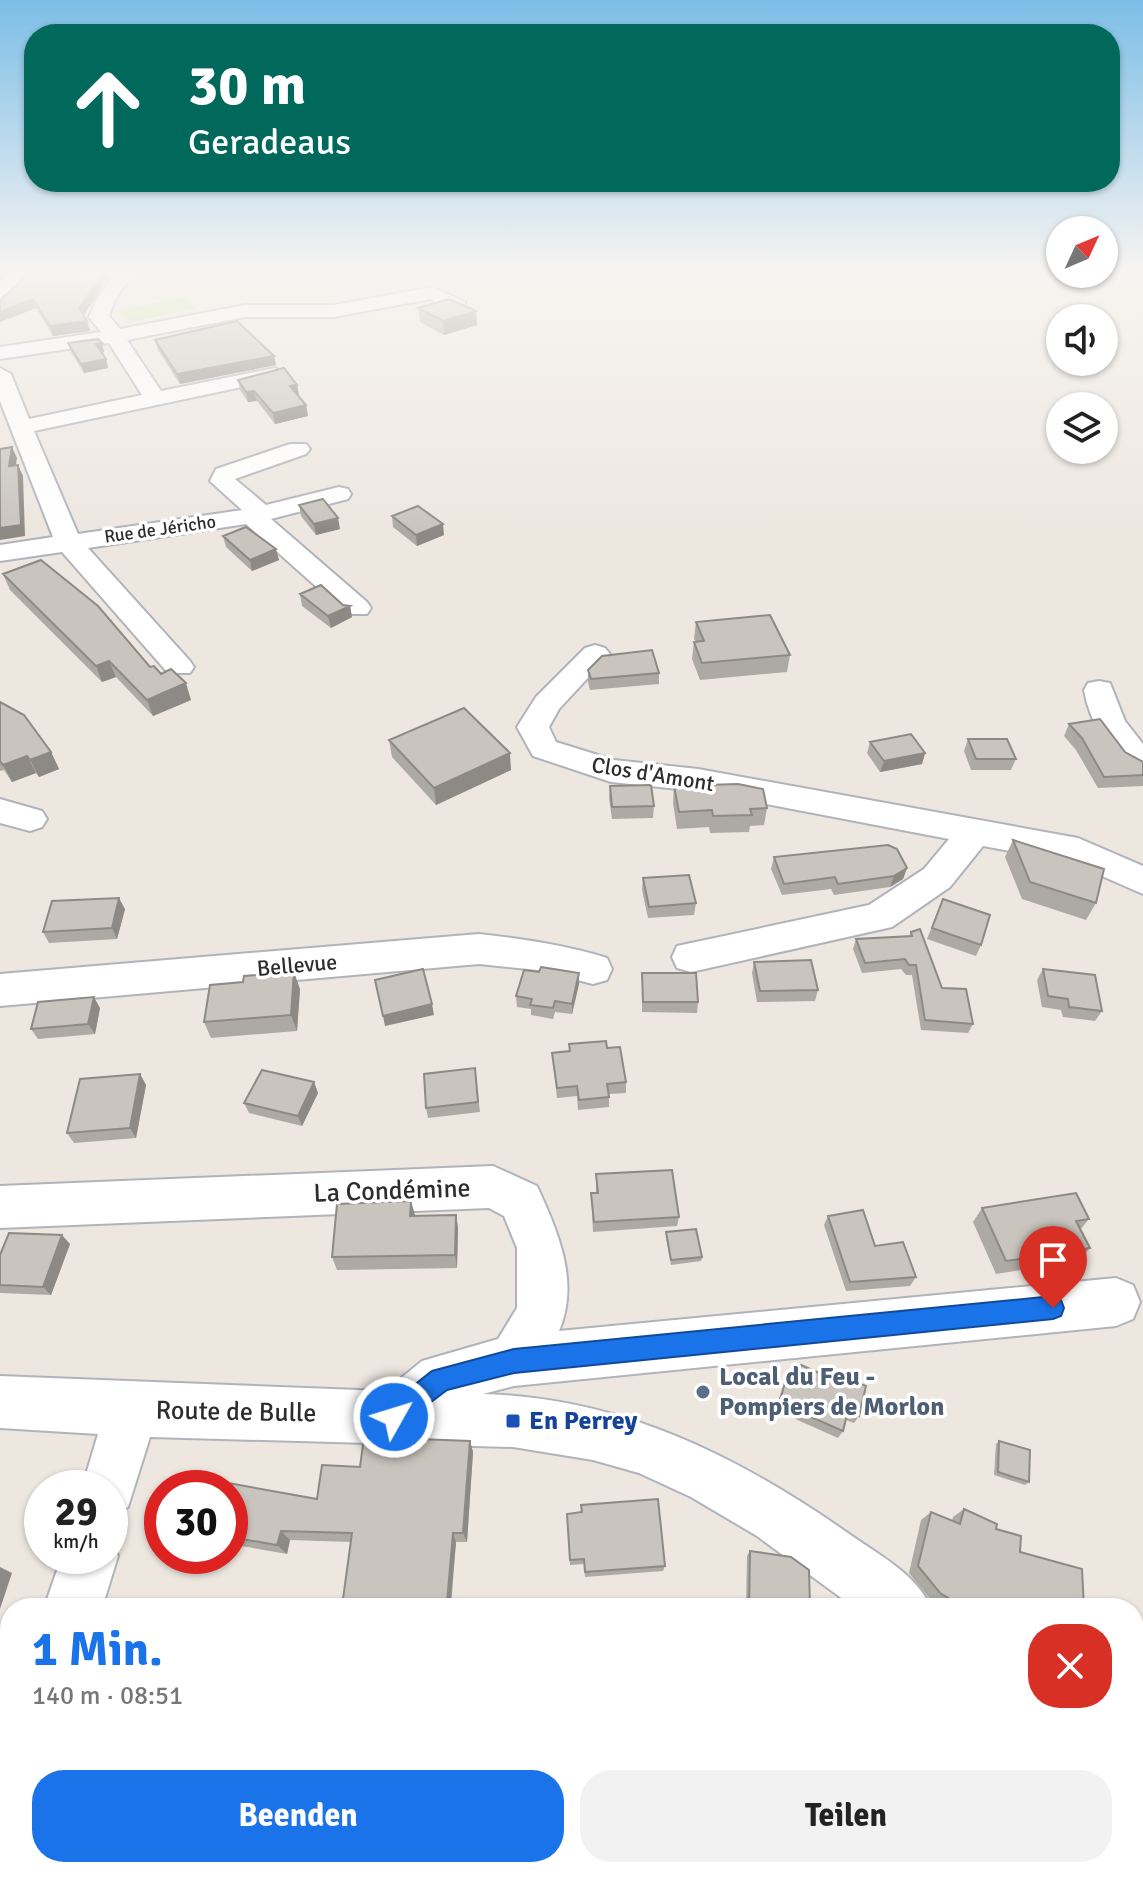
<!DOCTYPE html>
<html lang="de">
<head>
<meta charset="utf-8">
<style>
  :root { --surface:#fff; --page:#f2f2f2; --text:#222; --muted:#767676; --accent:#1a73e8 }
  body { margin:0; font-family:Signika,sans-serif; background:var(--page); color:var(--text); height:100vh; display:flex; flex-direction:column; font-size:30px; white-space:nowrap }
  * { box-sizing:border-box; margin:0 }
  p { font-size:26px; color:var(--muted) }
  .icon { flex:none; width:44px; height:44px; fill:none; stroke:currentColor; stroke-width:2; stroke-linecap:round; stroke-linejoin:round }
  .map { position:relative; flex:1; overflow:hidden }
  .side { position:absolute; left:0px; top:1598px; width:1144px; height:280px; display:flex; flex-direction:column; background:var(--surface); border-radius:32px 32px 0 0; box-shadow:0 2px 6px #0004 }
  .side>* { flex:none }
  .banner { position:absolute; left:24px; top:24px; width:1096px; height:168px; border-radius:32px; box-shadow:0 2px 6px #0004; background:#00695c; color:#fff; overflow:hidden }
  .needle { width:52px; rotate:46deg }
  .controls { position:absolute; left:1046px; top:216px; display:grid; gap:16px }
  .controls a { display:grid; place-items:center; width:72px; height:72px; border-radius:50%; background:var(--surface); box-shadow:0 2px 6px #0004; font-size:40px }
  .speed { position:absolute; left:24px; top:1470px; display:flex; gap:16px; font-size:40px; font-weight:700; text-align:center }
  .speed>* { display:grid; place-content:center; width:104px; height:104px; border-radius:50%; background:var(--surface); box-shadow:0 2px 6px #0004; line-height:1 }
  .speed small { font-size:20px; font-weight:400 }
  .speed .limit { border:12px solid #d22; background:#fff; color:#111 }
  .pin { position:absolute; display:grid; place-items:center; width:68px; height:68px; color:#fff; margin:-82px -34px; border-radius:50% 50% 50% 0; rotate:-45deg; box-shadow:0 0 8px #0007 }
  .pin .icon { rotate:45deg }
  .me { position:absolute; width:88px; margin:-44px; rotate:51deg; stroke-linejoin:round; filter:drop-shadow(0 0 6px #0008) }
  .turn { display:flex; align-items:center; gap:28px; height:168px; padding:0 32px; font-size:36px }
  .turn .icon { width:104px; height:104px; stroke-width:2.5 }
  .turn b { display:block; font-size:56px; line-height:68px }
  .round { display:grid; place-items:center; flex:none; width:84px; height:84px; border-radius:32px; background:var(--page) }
  .summary { display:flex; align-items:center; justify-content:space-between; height:136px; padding:0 32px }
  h1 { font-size:48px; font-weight:800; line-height:60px; color:var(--accent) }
  .button { display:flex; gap:16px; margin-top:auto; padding:16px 32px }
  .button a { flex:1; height:92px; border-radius:32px; background:var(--accent); color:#fff; font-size:32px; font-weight:800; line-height:92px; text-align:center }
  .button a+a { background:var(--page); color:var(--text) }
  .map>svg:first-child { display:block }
  .pitch { fill:#c9e69d }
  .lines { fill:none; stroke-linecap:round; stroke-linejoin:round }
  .minor-casing { stroke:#b0b3bc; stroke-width:4 }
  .minor { fill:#fff; fill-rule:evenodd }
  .wall { fill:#ada9a3 }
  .shaded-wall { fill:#8d8a85 }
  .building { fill:#c9c5be; stroke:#8d8a85; stroke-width:2 }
  .route { fill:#1a73e8; stroke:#114b97; stroke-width:2 }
  .service-dot { fill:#5c6f8a; stroke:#fff; stroke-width:3 }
  .transit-dot { fill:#1a4fb4; stroke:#fff; stroke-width:3 }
  .labels { text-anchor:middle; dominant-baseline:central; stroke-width:7; stroke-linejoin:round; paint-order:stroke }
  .far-street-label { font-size:18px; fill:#2d2d2d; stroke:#fff }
  .street-label { font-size:22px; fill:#2d2d2d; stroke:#fff }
  .near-street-label { font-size:26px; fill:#2d2d2d; stroke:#fff }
  .near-service-label { font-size:26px; font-weight:bold; fill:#4e5e75; stroke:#fff; text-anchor:start }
  .near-transit-label { font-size:26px; font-weight:bold; fill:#164399; stroke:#fff; text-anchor:start }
</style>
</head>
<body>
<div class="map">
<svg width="1143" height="1878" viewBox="0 0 1143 1878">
  <rect width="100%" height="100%" fill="#ede7e0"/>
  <path class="pitch" d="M184,297L196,308L128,323L117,311Z"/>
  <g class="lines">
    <defs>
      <path id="minor" d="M11,269H29L7,300L0,302V283Z
        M119,269H137L115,299L109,316L120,329L245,305H334L432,287L465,302V310H451L430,299L334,317H245L127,340L161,391L275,368L286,374L275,380L34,431L78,534L242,510L210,481L216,469L290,444H306L310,449L306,454L235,479L266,505L339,487L348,489L351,494L348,499L271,519L367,602L371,608L367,614H347L246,524L88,548L190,661L194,667L190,673H168L62,552L0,561V545L53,537L0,401V368L11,374L29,419L142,395L109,343L0,359V347L101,332L89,317L97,299Z
        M595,645L605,648L610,654L559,709L549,727L556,742L614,760L698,769L1078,838L1143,866V894L1070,862L983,846L950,887L892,927L691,972L677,968L672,957L677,946L869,905L924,869L949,839L698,791L611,782L533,756L517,727L536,697L585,648Z
        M1099,681L1110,683L1125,721L1143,744V774C1112,765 1089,720 1084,690L1088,683Z
        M0,799L42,811L47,819L42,827L30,831L0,823Z
        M479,934C523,939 565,945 607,958L612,969L607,980L593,984L538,970L479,964L0,1006V974Z
        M493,1166L537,1186C558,1232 580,1282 559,1331L1116,1278L1133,1285L1140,1302L1133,1319L1116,1326L514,1386L483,1394C623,1398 740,1457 852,1536C881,1556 917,1575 931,1608H855L757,1536L691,1497L639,1473L593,1460L513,1447L150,1437L128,1507L110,1515V1488H82L98,1434L0,1428V1376L385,1391L422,1361L498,1339L517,1308V1248L504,1216L489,1208L0,1228V1186Z
        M110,1536L118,1556L102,1608H44L62,1556H110Z
        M10,1653V1713L0,1715V1655Z
        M1141,1662L1143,1663V1761L1134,1757V1665Z
        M1143,1782V1878H925L929,1868H1134V1786Z
        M835,1868H914L910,1878H831Z"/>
    </defs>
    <use href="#minor" class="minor-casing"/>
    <use href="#minor" class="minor"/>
  </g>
  <path class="wall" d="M81,269H114L83,315L90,331L53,336L36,308L0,322V301L78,274Z
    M418,308L477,325L444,335L420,322Z
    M155,340L274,356L276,365L180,384L158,350Z
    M68,343L104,352L102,353L106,359L108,368L84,373L71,352Z
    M238,380L297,385L298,395L306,405L308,416L275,424L257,401L248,402L240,390Z
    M299,505L340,529L316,535L301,516Z
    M392,516L444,535L417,546L393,527Z
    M223,536L279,560L252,571L226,547Z
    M3,574L150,667L191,700L153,716L116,677L102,682L10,590Z
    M300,594L350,606L352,617L331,628L302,606Z
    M696,622L790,655L787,672L700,680L692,659L694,642H696L694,639Z
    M588,670L659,673V684L590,690L588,682Z
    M0,702L51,752L59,769L39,777L36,773L12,782L4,770L0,771Z
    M1069,724L1125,752L1143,762V786L1098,788L1076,750L1064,736Z
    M968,739L1016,759L1011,770H971L964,751Z
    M389,740L511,770L436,805L392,757Z
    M870,742L925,753L922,764L880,772L867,753Z
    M610,786L654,806L653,818L612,819L609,798Z
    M674,786L767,808L764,825L750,826L749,832L710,833L709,827L677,829L673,803Z
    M1013,840L1096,903L1086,920L1022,899L1005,857Z
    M774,857L907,868L903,879L890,887L834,895L831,889L782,895L771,869Z
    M643,878L696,903L694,915L648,918L642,890Z
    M943,899L981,945L976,956L927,939Z
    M125,909L117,939L49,943L43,932Z
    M911,932L942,988L973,1024L968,1033L921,1030L912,975H906L901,969L862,973L853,949L856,939L909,936Z
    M754,962L818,990L815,1001L757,1002L752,973Z
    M1043,969L1102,1011L1095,1021L1063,1017L1061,1010L1042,1007L1037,980Z
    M539,972L579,973V984L572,1014L555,1012L553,1019L531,1015V1009L517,1007L516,996Z
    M642,973L698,1002L697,1013L642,1012Z
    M300,989L297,1031L211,1038L204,1022Z
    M100,1008L95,1034L38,1039L31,1029Z
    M569,1044L607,1048L626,1082V1093L609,1094V1107L578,1110L577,1096L557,1098L552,1053L569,1052Z
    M475,1068L480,1112L428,1118L426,1108Z
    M140,1074L146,1085L136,1138L74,1143L67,1133Z
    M314,1082L318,1093L302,1126L249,1113L244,1103Z
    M596,1174L679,1217L677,1226L593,1232L591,1193H596Z
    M982,1208L1089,1219L1080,1230L1090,1248L1078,1261L996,1274L973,1222Z
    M456,1215L458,1228L457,1268L337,1270L332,1257L415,1216Z
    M828,1216L875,1246L916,1277L910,1286L846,1291L824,1225Z
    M666,1232L702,1257L701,1261L671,1265L666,1237Z
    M70,1244L51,1295L0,1293V1255Z
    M801,1365L840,1382L844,1376L859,1416L854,1423L846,1420L843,1431L838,1438L775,1410L787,1376L795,1379Z
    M470,1441L473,1452L467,1542H456L451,1608L351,1607L343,1599L351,1542L290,1540L287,1554L230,1544V1488L317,1499L360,1467Z
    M999,1441L1029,1482L1025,1485L994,1475L996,1444Z
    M964,1509L996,1529L1084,1608H944L930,1599L909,1573L921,1520L931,1512L952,1521L953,1517Z
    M567,1514L665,1566L663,1571L585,1577L584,1564L570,1565Z
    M750,1551L810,1608H746L747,1556Z"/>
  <path class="shaded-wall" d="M106,269H114L82,318L79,308Z
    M33,299L36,308L0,322V312Z
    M476,311L477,325L444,335L443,321Z
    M87,321L90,331L53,336L50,326Z
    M102,343L104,352L99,353L96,344Z
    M274,356L276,365L180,384L177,374Z
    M106,359L108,368L84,373L81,364Z
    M297,385L299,395L292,396L290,386Z
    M254,391L257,401L248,402L246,392Z
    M306,405L308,416L275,424L273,413Z
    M12,447L17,458L14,477L9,466Z
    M18,465L23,476L25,536L0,540V528Z
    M338,518L340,529L316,535L314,524Z
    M443,524L444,535L417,546L416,535Z
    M276,549L279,560L252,571L250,560Z
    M350,606L352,617L331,628L328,616Z
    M109,661L116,677L102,682L96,666Z
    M186,683L191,700L153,716L147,700Z
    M51,752L59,769L39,777L30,760Z
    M510,753L511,770L436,805L434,788Z
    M925,753L922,764L880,772L884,761Z
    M27,756L36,773L12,782L3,765Z
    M907,868L903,879L890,887L894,876Z
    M119,898L125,909L117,939L112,928Z
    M294,972L300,989L297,1031L291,1015Z
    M579,973V984L572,1014V1004Z
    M94,997L100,1008L95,1034L88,1024Z
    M432,1004L434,1015L385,1026L383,1016Z
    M140,1074L146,1085L136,1138L130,1128Z
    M314,1082L318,1093L302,1126L298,1116Z
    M411,1201L415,1215L414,1230L410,1216Z
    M456,1215L458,1228L457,1268L455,1255Z
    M62,1235L70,1244L51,1295L43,1287Z
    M470,1441L473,1452L467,1542L463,1533Z
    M281,1531L290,1540L287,1554L277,1545Z
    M453,1533L456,1542L450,1608L447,1602Z
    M0,1567L12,1573L0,1609Z
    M44,1868H61L58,1878H42Z
    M159,1868H172L169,1878H156Z
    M274,1868H283L281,1878H272Z
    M387,1868H392L391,1878H385Z"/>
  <path class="building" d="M81,269H106L79,308L87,321L50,326L33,299L0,312V301L19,282L32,274H78Z
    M449,299L476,311L443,321L418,308Z
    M237,321L274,356L177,374L155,340Z
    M98,339L102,343L96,344L106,359L81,364L68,343Z
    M284,368L297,385L290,386L306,405L273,413L254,391L246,392L238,380Z
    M12,447L9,466L18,465L21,525L0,528V449Z
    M323,499L338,518L314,524L299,505Z
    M418,506L443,524L416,535L392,516Z
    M246,527L276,549L250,560L223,536Z
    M41,560L98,606L150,667L154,666L161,674L171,669L186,683L147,700L109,661L96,666L3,574Z
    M321,585L343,605L350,606L328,616L300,594Z
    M770,615L790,655L702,663L694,642L704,641L696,622Z
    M652,650L659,673L591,679L588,670L602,656Z
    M0,702L24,715L51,752L30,760L27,756L3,765L0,761Z
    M464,708L510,753L434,788L389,740Z
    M1100,719L1125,752L1143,762V775L1104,777L1082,738L1069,724Z
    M911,734L925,753L884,761L870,742Z
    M968,739H1007L1016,759H976Z
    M738,784L763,789L767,808L750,809L752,815L713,816L712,810L679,812L674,786Z
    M651,785L654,806L612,807L610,786Z
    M1013,840L1104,869L1096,903L1030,882Z
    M888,845L897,849L907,868L894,876L838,884L835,877L784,884L774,857Z
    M689,875L696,903L649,907L643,878Z
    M119,898L112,928L43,932L52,901Z
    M943,899L990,915L981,945L932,928Z
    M920,929L942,988L966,989L973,1024L925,1020L916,965H909L905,959L865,963L856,939L912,936L911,932Z
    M811,960L818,990L760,991L754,962Z
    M541,967L579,973L572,1004L555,1001L553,1008L530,1005L532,999L516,996L524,970L539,972Z
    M423,969L432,1004L383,1016L375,980Z
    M1043,969L1095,975L1102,1011L1069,1007L1068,999L1048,996Z
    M294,972L291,1015L204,1022L210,985L243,982L244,976Z
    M642,973H696L698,1002H643Z
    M94,997L88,1024L31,1029L38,1002Z
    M606,1041L607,1048L620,1047L626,1082L607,1084L609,1097L579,1100L577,1086L557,1088L552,1053L570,1051L569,1044Z
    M475,1068L478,1102L426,1108L424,1074Z
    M262,1070L314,1082L298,1116L244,1103Z
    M140,1074L130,1128L67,1133L80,1079Z
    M672,1170L679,1217L594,1222L591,1193H598L596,1174Z
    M1076,1193L1089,1219L1076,1221L1090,1248L1006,1261L982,1208Z
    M411,1201L410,1216L456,1215L455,1255L332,1257L337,1204Z
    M863,1210L875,1246L903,1242L916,1277L850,1282L828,1216Z
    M696,1229L702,1257L671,1260L666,1232Z
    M9,1233L62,1235L43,1287L0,1285V1255Z
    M801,1365L842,1383L844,1376L866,1386L859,1416L848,1411L843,1431L779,1403L787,1376L796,1380Z
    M364,1437L470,1441L463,1533H453L447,1602L343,1599L352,1533L281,1531L277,1545L230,1537V1488H203L206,1479L317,1499L322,1465L360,1467Z
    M999,1441L1030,1450L1029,1482L998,1472Z
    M658,1499L665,1566L585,1572L584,1559L570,1560L567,1514L582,1512L581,1505Z
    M964,1509L997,1524L996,1529L1021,1536L1020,1552L1082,1569L1084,1608H965L940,1593L918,1566L931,1512L960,1524Z
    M750,1551L791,1557L809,1570L810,1608H749Z
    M10,1789V1868H44L42,1878H0V1820Z
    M99,1868H159L156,1878H97Z
    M214,1868H274L272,1878H212Z
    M327,1868H387L385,1878H325Z
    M435,1868H512L511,1878H434Z
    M573,1868H650V1876L646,1878H572Z"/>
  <linearGradient id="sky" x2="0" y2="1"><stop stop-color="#7cbee8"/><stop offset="0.51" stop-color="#f7f4f1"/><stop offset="1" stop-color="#f7f4f1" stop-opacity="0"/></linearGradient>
  <rect width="1143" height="531" fill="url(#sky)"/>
  <path class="route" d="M1053,1296L1061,1300L1064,1308L1061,1316L1053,1319L514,1373L447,1390L394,1430L385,1426L381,1417L385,1408L432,1371L514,1349Z"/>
  <circle class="service-dot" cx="703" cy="1392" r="8"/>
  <rect class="transit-dot" x="505" y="1413" width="16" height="16" rx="4"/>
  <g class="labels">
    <g class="far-street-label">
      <text transform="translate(160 529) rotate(-8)">Rue de Jéricho</text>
    </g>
    <g class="street-label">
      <text transform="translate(653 774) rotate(9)">Clos d'Amont</text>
      <text transform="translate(297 965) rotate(-5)">Bellevue</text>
    </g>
    <g class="near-street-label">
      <text transform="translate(392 1191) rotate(-2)">La Condémine</text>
      <text transform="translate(236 1412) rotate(1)">Route de Bulle</text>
    </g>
    <g class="near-service-label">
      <text x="719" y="1377">Local du Feu -<tspan x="719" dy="30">Pompiers de Morlon</tspan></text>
    </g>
    <g class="near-transit-label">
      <text x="529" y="1421">En Perrey</text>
    </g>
  </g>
</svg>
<div class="controls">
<a><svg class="needle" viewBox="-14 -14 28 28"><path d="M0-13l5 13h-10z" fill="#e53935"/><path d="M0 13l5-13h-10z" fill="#767676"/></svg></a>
<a><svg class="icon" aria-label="sound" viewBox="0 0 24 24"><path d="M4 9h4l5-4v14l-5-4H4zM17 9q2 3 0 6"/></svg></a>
<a><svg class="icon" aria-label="layers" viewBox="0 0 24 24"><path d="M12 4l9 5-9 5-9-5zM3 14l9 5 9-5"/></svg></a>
</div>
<div class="speed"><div>29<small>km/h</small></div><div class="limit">30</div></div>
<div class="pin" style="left:1053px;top:1308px;background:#d93025"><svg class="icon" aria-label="arrive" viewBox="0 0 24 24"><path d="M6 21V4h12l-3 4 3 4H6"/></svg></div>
<svg class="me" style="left:394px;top:1417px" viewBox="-20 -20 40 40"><circle r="17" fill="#1a73e8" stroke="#fff" stroke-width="3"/><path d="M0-11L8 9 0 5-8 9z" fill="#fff"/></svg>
<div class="banner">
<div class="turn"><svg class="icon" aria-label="ahead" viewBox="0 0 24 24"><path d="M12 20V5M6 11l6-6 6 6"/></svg><div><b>30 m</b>Geradeaus</div></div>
</div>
<section class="side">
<div class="summary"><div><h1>1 Min.</h1><p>140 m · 08:51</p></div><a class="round" style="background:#d93025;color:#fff"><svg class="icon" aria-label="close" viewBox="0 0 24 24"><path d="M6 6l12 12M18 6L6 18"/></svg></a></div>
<div class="button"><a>Beenden</a><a>Teilen</a></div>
</section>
</div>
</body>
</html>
